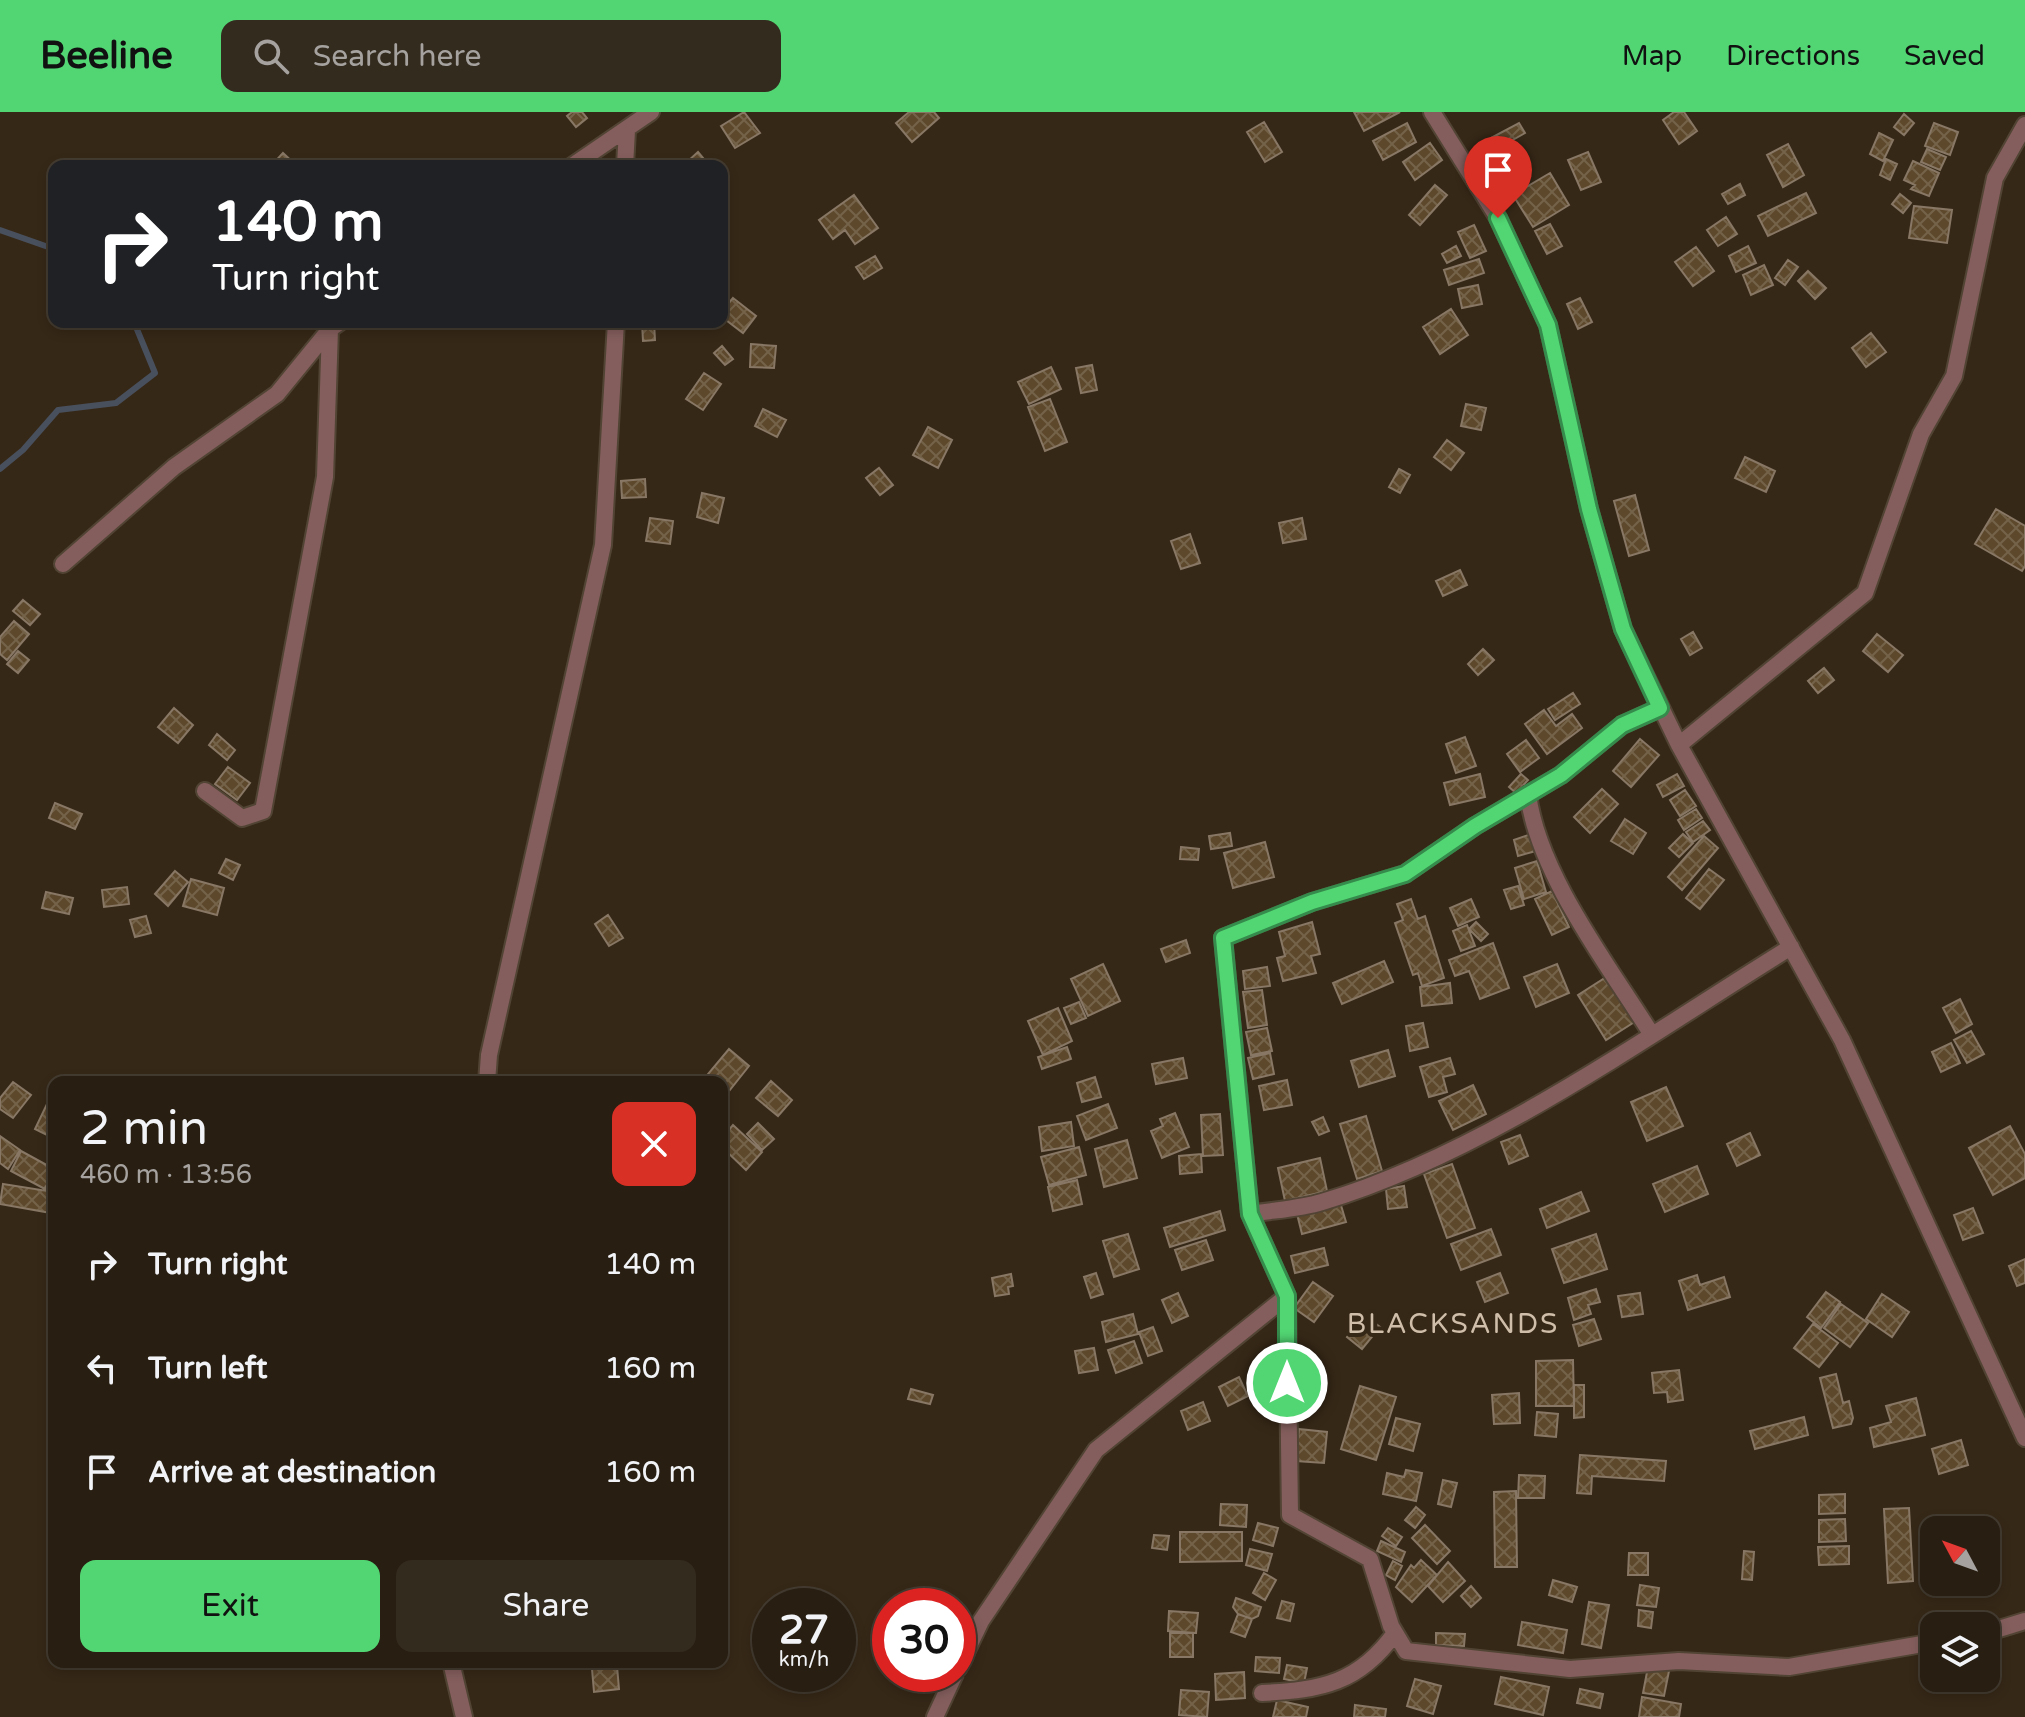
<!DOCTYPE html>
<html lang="en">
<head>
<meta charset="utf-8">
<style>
  :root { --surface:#281e11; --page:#342b1f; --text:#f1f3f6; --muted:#a5a29f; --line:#443c31; --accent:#52d673 }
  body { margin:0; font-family:"Varela Round",sans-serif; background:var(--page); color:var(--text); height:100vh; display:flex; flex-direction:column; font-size:30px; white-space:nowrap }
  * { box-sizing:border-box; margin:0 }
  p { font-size:26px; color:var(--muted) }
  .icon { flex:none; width:44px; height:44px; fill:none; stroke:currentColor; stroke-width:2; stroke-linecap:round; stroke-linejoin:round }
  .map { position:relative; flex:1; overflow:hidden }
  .details { position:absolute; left:48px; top:964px; width:680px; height:592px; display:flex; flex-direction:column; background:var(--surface); border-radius:16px; box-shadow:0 4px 12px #0003,0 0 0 2px var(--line) }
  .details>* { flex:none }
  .hud { position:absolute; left:48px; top:48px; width:680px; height:168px; border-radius:16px; box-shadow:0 4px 12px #0003,0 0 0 2px var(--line); background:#202124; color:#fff; overflow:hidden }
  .needle { width:52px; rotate:311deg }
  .fabs { position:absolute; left:1920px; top:1404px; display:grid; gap:16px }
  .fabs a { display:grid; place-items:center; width:80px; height:80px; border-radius:16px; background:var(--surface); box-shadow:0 4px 12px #0003,0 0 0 2px var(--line); font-size:40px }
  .speed { position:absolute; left:752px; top:1476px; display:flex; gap:16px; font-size:40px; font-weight:700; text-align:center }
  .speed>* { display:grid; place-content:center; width:104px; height:104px; border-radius:50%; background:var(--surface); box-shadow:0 4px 12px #0003,0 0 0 2px var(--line); line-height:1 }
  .speed small { font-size:20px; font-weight:400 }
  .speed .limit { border:12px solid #d22; background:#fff; color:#111 }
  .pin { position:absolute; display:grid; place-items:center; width:68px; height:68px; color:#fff; margin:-82px -34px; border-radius:50% 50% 50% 0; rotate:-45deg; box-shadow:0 0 8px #0007 }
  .pin .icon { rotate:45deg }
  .me { position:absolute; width:88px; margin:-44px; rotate:0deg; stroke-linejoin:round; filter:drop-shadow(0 0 6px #0008) }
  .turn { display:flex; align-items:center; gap:28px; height:168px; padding:0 32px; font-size:36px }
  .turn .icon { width:104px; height:104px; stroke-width:2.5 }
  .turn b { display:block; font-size:56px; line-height:68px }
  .round { display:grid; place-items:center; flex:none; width:84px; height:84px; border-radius:16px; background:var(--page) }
  .summary { display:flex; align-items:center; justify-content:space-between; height:136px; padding:0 32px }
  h1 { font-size:48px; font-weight:600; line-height:60px }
  .button { display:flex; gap:16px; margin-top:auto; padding:16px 32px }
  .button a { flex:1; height:92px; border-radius:16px; background:var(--accent); color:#111; font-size:32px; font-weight:600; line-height:92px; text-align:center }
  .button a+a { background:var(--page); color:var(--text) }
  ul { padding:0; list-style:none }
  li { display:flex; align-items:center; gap:24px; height:104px; padding:0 32px }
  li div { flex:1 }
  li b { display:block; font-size:30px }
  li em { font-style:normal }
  header { display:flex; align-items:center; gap:48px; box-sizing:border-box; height:112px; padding:0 40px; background:var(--accent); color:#111 }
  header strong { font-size:38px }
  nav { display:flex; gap:44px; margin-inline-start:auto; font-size:28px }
  .search { width:560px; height:72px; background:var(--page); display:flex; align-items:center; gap:20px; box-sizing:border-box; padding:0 28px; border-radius:16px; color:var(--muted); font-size:30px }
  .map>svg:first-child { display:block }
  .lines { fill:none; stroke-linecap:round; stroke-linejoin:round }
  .stream { stroke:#49505d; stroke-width:6 }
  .building { fill:url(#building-cross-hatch); stroke:#877764; stroke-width:2 }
  .minor-casing { stroke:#524434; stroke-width:20 }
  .minor { stroke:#845e5d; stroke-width:16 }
  .route-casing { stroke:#358b4b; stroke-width:20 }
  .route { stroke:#52d673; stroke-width:14 }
  .labels { text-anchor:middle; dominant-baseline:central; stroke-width:8; stroke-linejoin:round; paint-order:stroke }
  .neighbourhood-label { font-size:28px; letter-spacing:2px; fill:#cfbea9; stroke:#362817 }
</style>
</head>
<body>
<header>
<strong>Beeline</strong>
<div class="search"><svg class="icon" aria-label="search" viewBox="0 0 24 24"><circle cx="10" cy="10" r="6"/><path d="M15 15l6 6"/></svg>Search here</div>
<nav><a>Map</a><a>Directions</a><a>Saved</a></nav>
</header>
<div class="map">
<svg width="2025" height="1605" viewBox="0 0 2025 1605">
  <defs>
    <pattern id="building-cross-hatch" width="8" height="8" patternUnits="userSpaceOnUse" patternTransform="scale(2)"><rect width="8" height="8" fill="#5d482c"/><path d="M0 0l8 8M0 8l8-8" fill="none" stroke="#746249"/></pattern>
  </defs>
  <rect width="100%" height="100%" fill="#362817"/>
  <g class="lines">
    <path class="stream" d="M0,118L54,137
      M0,357L23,338L58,298L116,291L155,261L134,210"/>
  </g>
  <path class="building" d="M572,0H582L587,6L576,15L567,4Z
    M744,0L760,21L735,36L721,14Z
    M909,0H934L939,6L912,30L896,11Z
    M1354,0H1400L1364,19Z
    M1674,0H1684L1697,19L1679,32L1663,8Z
    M1904,2L1914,11L1904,23L1894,15Z
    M1264,10L1282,40L1265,50L1247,20Z
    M1407,11L1416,30L1383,48L1373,29Z
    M1519,11L1525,21L1497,37L1491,26Z
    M1934,11L1958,20L1950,43L1925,34Z
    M1879,21L1893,28L1883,49L1870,42Z
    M1430,31L1442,48L1415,68L1403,50Z
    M1788,32L1804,63L1783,75L1767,43Z
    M1927,37L1946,45L1940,58L1921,50Z
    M698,40L708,52L691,54L687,50Z
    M1588,40L1601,70L1581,78L1568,48Z
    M283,41L297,54H271Z
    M1886,47L1897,52L1890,68L1880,63Z
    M1913,49L1939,61L1929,84L1911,77L1915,73L1904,68Z
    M1550,61L1569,93L1533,115L1513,83Z
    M1740,72L1745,83L1728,92L1722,82Z
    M1435,73L1447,83L1420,113L1409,103Z
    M1806,81L1816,101L1768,124L1758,104Z
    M1900,82L1911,91L1903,101L1892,92Z
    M854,83L878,116L855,132L845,118L833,127L819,108Z
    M1914,94L1952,98L1947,131L1909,126Z
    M1726,105L1737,122L1718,134L1707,118Z
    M1550,112L1562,134L1547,142L1535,119Z
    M1474,113L1486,139L1470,146L1458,120Z
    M1456,134L1461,144L1447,151L1442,142Z
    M1748,134L1756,151L1736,160L1729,144Z
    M1696,135L1714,159L1693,174L1675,150Z
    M875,144L882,156L864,167L856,155Z
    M1479,147L1484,161L1449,173L1444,158Z
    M1788,148L1798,155L1785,173L1775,166Z
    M1764,153L1773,173L1751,183L1743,163Z
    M1808,159L1826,176L1815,187L1798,169Z
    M1478,173L1482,192L1462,196L1458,177Z
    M733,186L756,204L743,221L722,205V199Z
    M1580,186L1592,210L1578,217L1567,192Z
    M1451,197L1468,223L1440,242L1423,215Z
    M654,210L655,228L643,229L642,211Z
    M1871,221L1886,240L1866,255L1852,236Z
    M751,232L776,234L774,256L750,255Z
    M722,234L733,247L725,253L714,241Z
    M1092,253L1097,278L1081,281L1076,256Z
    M1051,255L1061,277L1029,292L1018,270Z
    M704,261L721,272L703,298L686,287Z
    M1050,287L1067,330L1045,339L1028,295Z
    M1466,292L1486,296L1481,318L1461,314Z
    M763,297L786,308L777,325L755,314Z
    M928,315L952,328L938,356L913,343Z
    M1447,328L1464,341L1451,358L1434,345Z
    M1745,345L1775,359L1766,380L1735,366Z
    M879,356L893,373L880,383L866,366Z
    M1399,357L1410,363L1400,381L1389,375Z
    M645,367L646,385L622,386L621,369Z
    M702,381L724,386L718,411L697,405Z
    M1635,383L1649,438L1629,444L1614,389Z
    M1996,397L2025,414V454L2022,459L1975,432Z
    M650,406L673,409L670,432L646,429Z
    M1302,406L1306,427L1283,431L1279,411Z
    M1190,422L1200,451L1181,457L1171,429Z
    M1460,458L1467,473L1443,484L1436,469Z
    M23,488L40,502L30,513L13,499Z
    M14,509L29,522L7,548L0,542V525Z
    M1693,520L1702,536L1690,543L1681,527Z
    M1877,522L1903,543L1888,560L1863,539Z
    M1483,537L1494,548L1478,563L1468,552Z
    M18,539L29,548L18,561L7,552Z
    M1824,556L1834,568L1818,581L1808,569Z
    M1573,581L1580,592L1555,608L1548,597Z
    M174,596L193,613L178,631L158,615Z
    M1544,598L1556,614L1572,602L1582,616L1547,642L1525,612Z
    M217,622L235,638L227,648L209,633Z
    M1465,625L1476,654L1456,661L1446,632Z
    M1640,627L1659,643L1631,675L1613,659Z
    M1526,628L1539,646L1520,660L1507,642Z
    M228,655L250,671L237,688L215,672Z
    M1480,662L1485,685L1450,693L1444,671Z
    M1521,662L1528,668L1516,681L1509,675Z
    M1677,662L1684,674L1663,685L1657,673Z
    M1602,677L1618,692L1590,721L1574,705Z
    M1685,678L1696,694L1680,704L1670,688Z
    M55,691L82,702L75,717L49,706Z
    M1696,697L1702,706L1684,718L1678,708Z
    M1625,707L1646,721L1633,742L1611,729Z
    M1703,709L1710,718L1693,730L1686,720Z
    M1230,721L1232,734L1211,737L1209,724Z
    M1531,722L1536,739L1518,744L1514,728Z
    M1683,722L1693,731L1679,745L1669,736Z
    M1704,724L1718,736L1682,778L1668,765Z
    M1265,730L1274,765L1233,776L1224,741Z
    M1181,735L1199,737L1198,748L1180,747Z
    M226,747L240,753L233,768L219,761Z
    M1537,749L1546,780L1524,787L1515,756Z
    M1709,757L1724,768L1700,797L1686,786Z
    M175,759L188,770L168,794L155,782Z
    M191,767L224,776L217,803L183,794Z
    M1518,774L1524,793L1511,797L1504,778Z
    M127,775L129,792L104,795L102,778Z
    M1552,779L1569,815L1552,823L1535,787Z
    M46,780L73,786L69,802L42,796Z
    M1411,787L1418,807L1425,804L1444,866L1422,874L1418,861L1413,863L1395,811L1403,808L1397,792Z
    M1471,787L1479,805L1458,814L1450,796Z
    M608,803L623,826L609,834L595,812Z
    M146,804L151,821L135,825L130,808Z
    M1312,810L1320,842L1311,844L1316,861L1283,869L1277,846L1285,844L1279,820Z
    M1476,810L1488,822L1481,829L1469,817Z
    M1467,813L1475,834L1461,839L1453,819Z
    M1186,828L1190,841L1166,850L1161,837Z
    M1493,831L1509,876L1480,887L1469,859L1455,864L1449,848Z
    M1384,849L1393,870L1342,892L1333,871Z
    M1103,852L1120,889L1088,904L1071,867Z
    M1557,852L1569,881L1536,895L1524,865Z
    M1267,855L1270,874L1245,877L1243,859Z
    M1608,864L1636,909L1606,928L1578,883Z
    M1450,871L1452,891L1422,894L1420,875Z
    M1262,878L1267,913L1248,916L1243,880Z
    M1960,887L1972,912L1956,921L1943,896Z
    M1079,890L1086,906L1071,912L1064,896Z
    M1058,896L1072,929L1043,943L1028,909Z
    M1423,911L1428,935L1410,939L1406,914Z
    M1267,916L1272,939L1251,943L1246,920Z
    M1971,919L1984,942L1967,951L1954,928Z
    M1951,931L1960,951L1941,960L1932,940Z
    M1067,935L1071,947L1042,957L1038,945Z
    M729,937L749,954L729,979L708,962Z
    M1388,938L1395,964L1359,975L1351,949Z
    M1270,941L1274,962L1253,967L1248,946Z
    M1183,946L1187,966L1156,972L1152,952Z
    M1450,946L1455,962L1443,965L1447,980L1429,985L1420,955Z
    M1095,965L1101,985L1082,990L1077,971Z
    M1287,968L1292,993L1264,998L1259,974Z
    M771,969L792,988L778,1004L756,986Z
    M13,970L31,983L13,1006L0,997V986Z
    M1473,973L1486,1002L1453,1018L1439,989Z
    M1666,975L1683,1014L1647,1029L1631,990Z
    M47,992L54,995L51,1025L35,1017Z
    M1108,992L1117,1016L1086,1028L1077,1004Z
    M1175,1001L1189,1035L1162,1046L1151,1019L1163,1014L1160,1007Z
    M1220,1002L1223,1043L1203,1044L1201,1003Z
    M1366,1004L1382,1059L1357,1067L1340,1012Z
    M1323,1005L1329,1019L1319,1023L1312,1010Z
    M1071,1010L1074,1034L1042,1039L1039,1015Z
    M758,1011L774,1027L762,1038L747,1022Z
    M733,1013L762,1040L746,1058L722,1035V1026Z
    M2010,1014L2025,1042V1066L1993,1083L1969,1036Z
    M1750,1021L1760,1043L1737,1054L1727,1032Z
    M1520,1023L1528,1044L1509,1052L1501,1030Z
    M0,1024L20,1038L8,1057L0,1051Z
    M1127,1028L1137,1066L1104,1075L1095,1037Z
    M1079,1035L1086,1063L1049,1073L1041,1045Z
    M21,1039L54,1057L45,1077L11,1059Z
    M1201,1042L1202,1060L1180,1062L1179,1044Z
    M1320,1046L1327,1079L1285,1089L1278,1056Z
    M1452,1052L1475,1116L1447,1126L1424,1062Z
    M1697,1054L1708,1082L1665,1100L1653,1072Z
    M1077,1068L1082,1092L1053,1099L1048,1075Z
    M3,1072L54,1080L51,1101L0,1092Z
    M1404,1074L1407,1095L1388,1097L1386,1077Z
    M1581,1080L1589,1099L1547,1116L1540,1097Z
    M1340,1090L1346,1110L1302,1122L1297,1102Z
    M1973,1096L1983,1121L1963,1128L1954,1103Z
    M1220,1099L1225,1118L1170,1135L1164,1116Z
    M1491,1117L1501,1143L1461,1158L1451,1132Z
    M1128,1122L1139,1157L1114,1165L1103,1129Z
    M1596,1122L1607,1157L1564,1171L1552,1137Z
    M1206,1128L1213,1148L1182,1158L1175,1138Z
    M1324,1136L1328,1153L1295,1161L1291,1144Z
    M2025,1147V1171L2017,1174L2009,1154Z
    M1096,1161L1103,1182L1091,1186L1084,1165Z
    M1500,1161L1508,1181L1485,1190L1477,1170Z
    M1011,1162L1013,1174L1008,1175L1009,1182L995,1184L992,1166Z
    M1697,1163L1700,1173L1724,1165L1730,1185L1688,1198L1679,1169Z
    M1313,1170L1333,1184L1314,1210L1294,1196Z
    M1596,1177L1600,1190L1588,1193L1591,1202L1574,1208L1568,1186Z
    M1826,1180L1840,1190L1821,1216L1807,1205Z
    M1178,1181L1188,1204L1172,1211L1162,1188Z
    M1640,1181L1643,1202L1622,1205L1618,1184Z
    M1882,1182L1909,1200L1892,1225L1866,1207Z
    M1841,1192L1868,1211L1850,1235L1824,1216Z
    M1133,1202L1138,1222L1106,1230L1102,1210Z
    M1364,1203L1380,1215L1362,1237L1347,1225Z
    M1594,1207L1601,1227L1579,1234L1573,1213Z
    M1813,1212L1838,1231L1819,1255L1794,1236Z
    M1153,1215L1162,1239L1148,1244L1139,1220Z
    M1134,1229L1142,1251L1116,1261L1108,1238Z
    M1094,1236L1098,1258L1079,1261L1075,1239Z
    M1573,1248L1574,1294H1536V1249Z
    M1679,1258L1683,1288L1668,1290L1667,1280L1654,1281L1652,1261Z
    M1836,1262L1843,1291L1849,1289L1853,1306L1851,1312L1833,1316L1820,1266Z
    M1239,1265L1248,1284L1228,1294L1219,1275Z
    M1574,1273H1584V1305L1574,1306Z
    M1360,1274L1396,1285L1376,1348L1341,1337Z
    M911,1277L933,1283L930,1292L908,1287Z
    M1519,1281L1520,1311L1494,1312L1492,1283Z
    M1916,1286L1925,1323L1874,1335L1870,1316L1891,1310L1886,1294Z
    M1203,1290L1210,1309L1188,1318L1181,1299Z
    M1537,1300L1558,1302L1556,1325L1535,1323Z
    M1804,1305L1808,1323L1755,1337L1750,1319Z
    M1396,1306L1420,1312L1413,1339L1389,1332Z
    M1299,1317L1327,1320L1324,1351L1296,1349Z
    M1961,1328L1968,1353L1939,1362L1932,1337Z
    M1580,1343L1666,1349L1664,1369L1592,1364L1591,1382L1577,1381Z
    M1406,1358L1422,1361L1416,1389L1383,1382L1387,1361L1404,1365Z
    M1519,1363L1545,1364L1544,1386H1518Z
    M1443,1368L1457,1371L1451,1395L1438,1392Z
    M1516,1379L1517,1455H1495L1494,1380Z
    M1845,1382V1401L1819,1402V1383Z
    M1221,1392L1247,1393L1246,1415L1220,1413Z
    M1416,1395L1425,1403L1415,1416L1405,1408Z
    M1909,1396L1913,1469L1888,1471L1884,1397Z
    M1845,1407L1846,1429L1819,1430V1408Z
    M1258,1411L1278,1416L1273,1434L1253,1428Z
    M1425,1413L1450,1439L1437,1452L1412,1426Z
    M1388,1416L1402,1425L1396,1434L1382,1424Z
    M1180,1420H1242V1449L1180,1450Z
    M1154,1423L1169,1424L1167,1438L1152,1436Z
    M1381,1429L1405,1440L1401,1450L1377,1439Z
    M1849,1434V1452L1819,1453L1818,1435Z
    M1250,1437L1272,1442L1267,1459L1246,1453Z
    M1744,1439L1754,1440L1752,1468L1742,1467Z
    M1629,1441H1648V1463H1628Z
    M1421,1448L1437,1463L1412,1490L1396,1475L1411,1453L1414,1456Z
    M1393,1449L1402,1454L1395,1468L1386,1463Z
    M1448,1450L1465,1469L1443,1490L1428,1474Z
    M1264,1461L1276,1468L1265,1488L1253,1481Z
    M1553,1468L1577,1475L1572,1490L1549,1483Z
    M1640,1473L1659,1476L1656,1495L1637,1493Z
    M1471,1474L1481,1486L1471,1495L1461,1484Z
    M1236,1486L1261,1495L1258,1504L1252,1507L1238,1502L1233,1495Z
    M1282,1489L1294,1492L1290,1509L1277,1506Z
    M1589,1490L1609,1493L1601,1536L1582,1532Z
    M1639,1498L1653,1500L1651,1516L1638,1514Z
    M1169,1499L1198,1501L1196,1521L1168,1519Z
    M1238,1502L1252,1507L1245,1525L1231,1520Z
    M1522,1510L1567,1518L1563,1541L1518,1533Z
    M1170,1521H1193V1545H1170Z
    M1436,1521L1465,1522L1464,1534L1436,1533Z
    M1256,1545L1280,1546L1279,1561L1255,1559Z
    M1287,1553L1307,1556L1304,1571L1284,1567Z
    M617,1554L619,1577L594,1580L592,1557Z
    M1648,1555L1669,1559L1664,1584L1643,1581Z
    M1244,1560L1245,1586L1216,1588L1215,1562Z
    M1501,1565L1549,1575L1543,1603L1495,1592Z
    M1415,1567L1441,1574L1433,1602L1407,1594Z
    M1580,1577L1603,1582L1600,1596L1577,1591Z
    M1181,1578L1209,1580L1207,1605L1179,1603Z
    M1642,1585L1681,1592L1679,1605H1639Z
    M1277,1588L1308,1595L1306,1605H1273Z
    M1355,1593L1386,1597L1385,1605H1354Z"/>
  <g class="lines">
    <defs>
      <path id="minor" d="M1432,0L1498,106L1548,213L1589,397L1623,517L1679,633L1842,928L2025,1326
        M572,54L651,0
        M625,54L627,18
        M63,452L174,355L277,282L330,217
        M1660,596L1622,613L1561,663L1475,714L1405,762L1312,790L1223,826L1250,1102L1287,1184L1290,1403L1370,1447L1391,1514L1406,1539L1570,1557L1679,1549L1789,1555L1934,1530
        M1679,633L1865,481L1921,322L1954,264L1995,66L2025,13
        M205,679L242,706L263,699L325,365L330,217L340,210
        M1528,682C1538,762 1609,854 1652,923
        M487,970L489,943L603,433L616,210
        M1250,1102C1274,1098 1299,1097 1322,1090C1484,1042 1647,924 1791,835
        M1986,1521L2025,1509
        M451,1550L464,1605
        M958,1557L981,1509L1096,1338L1287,1184
        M1262,1581C1322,1578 1359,1571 1395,1521
        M935,1605L955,1562"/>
    </defs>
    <use href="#minor" class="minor-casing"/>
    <use href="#minor" class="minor"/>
  </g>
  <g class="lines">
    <defs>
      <path id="route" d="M1287,1271V1184L1250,1102L1223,826L1312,790L1405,762L1475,714L1561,663L1622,613L1660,596L1623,517L1589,397L1548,213L1498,106"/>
    </defs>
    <use href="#route" class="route-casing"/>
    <use href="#route" class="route"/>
  </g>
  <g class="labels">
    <g class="neighbourhood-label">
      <text x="1453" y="1212">BLACKSANDS</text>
    </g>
  </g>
</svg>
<div class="fabs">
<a><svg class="needle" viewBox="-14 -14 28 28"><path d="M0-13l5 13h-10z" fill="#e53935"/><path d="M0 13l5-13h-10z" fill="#a5a29f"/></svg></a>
<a><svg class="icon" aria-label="layers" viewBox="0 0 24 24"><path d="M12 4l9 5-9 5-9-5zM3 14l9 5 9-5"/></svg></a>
</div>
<div class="speed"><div>27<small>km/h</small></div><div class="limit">30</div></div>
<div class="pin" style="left:1498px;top:106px;background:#d93025"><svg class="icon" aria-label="arrive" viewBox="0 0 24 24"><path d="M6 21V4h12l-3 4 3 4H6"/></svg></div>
<svg class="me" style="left:1287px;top:1271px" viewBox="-20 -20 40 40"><circle r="17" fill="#52d673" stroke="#fff" stroke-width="3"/><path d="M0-11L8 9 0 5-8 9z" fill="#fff"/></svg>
<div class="hud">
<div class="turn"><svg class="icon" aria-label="right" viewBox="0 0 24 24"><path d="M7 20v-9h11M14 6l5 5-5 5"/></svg><div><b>140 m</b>Turn right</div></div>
</div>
<section class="details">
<div class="summary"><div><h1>2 min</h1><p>460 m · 13:56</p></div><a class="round" style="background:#d93025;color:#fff"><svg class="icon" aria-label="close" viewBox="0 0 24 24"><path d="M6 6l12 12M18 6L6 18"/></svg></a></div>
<ul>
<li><svg class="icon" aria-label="right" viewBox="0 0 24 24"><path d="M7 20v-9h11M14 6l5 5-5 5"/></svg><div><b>Turn right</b></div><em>140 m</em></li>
<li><svg class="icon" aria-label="left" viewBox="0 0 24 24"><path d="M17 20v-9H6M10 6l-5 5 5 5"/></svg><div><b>Turn left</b></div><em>160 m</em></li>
<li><svg class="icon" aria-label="arrive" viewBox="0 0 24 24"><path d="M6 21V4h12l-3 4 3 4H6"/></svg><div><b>Arrive at destination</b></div><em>160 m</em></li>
</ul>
<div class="button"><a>Exit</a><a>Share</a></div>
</section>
</div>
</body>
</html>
